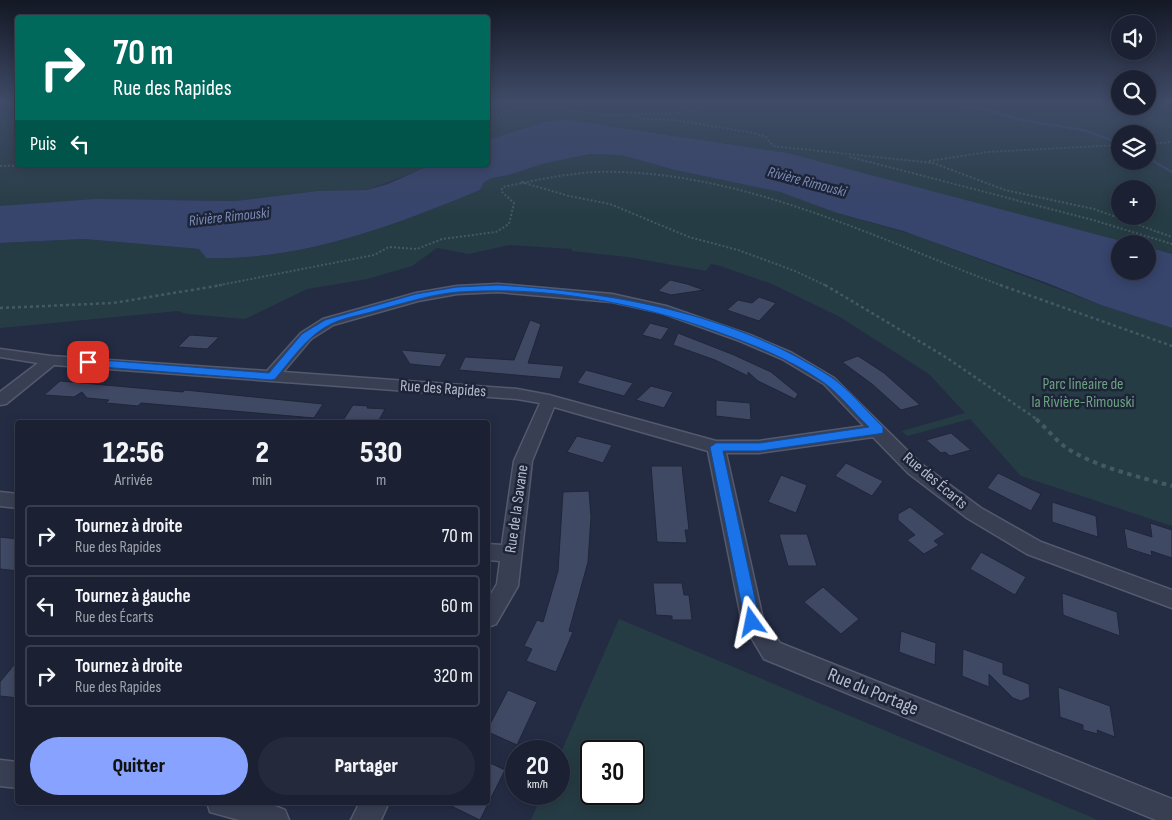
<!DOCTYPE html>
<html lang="fr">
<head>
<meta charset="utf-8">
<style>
  :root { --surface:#1b2133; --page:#24293b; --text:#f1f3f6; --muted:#a0a3ac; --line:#393e4e; --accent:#88a3ff }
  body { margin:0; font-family:"Sofia Sans Condensed",sans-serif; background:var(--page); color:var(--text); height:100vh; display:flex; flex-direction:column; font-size:19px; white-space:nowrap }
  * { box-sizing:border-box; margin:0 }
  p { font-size:16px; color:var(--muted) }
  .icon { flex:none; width:28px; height:28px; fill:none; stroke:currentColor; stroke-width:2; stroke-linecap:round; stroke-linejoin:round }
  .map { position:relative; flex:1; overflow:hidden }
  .details { position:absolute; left:15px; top:420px; width:475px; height:385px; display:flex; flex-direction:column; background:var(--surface); border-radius:5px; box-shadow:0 2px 12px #0003,0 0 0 1px var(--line) }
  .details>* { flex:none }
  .hud { position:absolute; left:15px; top:15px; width:475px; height:152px; border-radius:5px; box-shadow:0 2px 12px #0003,0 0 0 1px var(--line); background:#00695c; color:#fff; overflow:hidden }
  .tools { position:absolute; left:1111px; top:15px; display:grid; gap:10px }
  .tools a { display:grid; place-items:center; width:45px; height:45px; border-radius:50%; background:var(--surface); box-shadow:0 2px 12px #0003,0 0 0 1px var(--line); font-size:25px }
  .speed { position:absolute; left:505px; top:740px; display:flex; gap:10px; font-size:25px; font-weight:700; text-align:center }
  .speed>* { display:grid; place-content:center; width:65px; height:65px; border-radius:50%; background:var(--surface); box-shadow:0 2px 12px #0003,0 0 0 1px var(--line); line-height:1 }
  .speed small { font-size:12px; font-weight:400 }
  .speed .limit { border:2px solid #111; border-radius:8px; background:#fff; color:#111 }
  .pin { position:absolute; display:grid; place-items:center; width:42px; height:42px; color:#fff; margin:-21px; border-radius:10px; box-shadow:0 2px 8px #0006 }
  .me { position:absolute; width:55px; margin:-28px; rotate:348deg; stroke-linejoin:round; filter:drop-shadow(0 0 4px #0008) }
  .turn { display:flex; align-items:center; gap:18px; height:105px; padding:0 15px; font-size:22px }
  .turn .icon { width:65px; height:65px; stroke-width:2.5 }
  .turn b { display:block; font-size:35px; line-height:42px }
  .then { display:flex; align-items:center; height:48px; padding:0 15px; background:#0003; gap:10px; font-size:19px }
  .eta { display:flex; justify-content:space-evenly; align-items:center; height:85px; text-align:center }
  .eta b { font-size:30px; font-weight:800; line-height:35px }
  .action { display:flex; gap:10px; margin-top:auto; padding:10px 15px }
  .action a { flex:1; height:58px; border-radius:30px; background:var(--accent); color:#111; font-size:20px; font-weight:800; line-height:58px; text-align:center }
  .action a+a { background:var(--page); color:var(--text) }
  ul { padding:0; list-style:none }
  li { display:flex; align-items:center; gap:15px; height:62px; margin:0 10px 8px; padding:0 5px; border:2px solid var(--line); border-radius:5px }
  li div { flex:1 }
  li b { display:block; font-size:19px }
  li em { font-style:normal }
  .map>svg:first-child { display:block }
  .green { fill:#263c44; fill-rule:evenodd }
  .water { fill:#37446c }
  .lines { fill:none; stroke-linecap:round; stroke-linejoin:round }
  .stream { stroke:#37446c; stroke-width:2.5 }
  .building { fill:#404964; stroke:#1f263a }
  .street-casing { stroke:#545a6d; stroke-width:3 }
  .path-far2 { stroke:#445961; stroke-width:2; stroke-dasharray:2 2; stroke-linecap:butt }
  .path-far1 { stroke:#445961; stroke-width:2.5; stroke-dasharray:3 3; stroke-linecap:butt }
  .path { stroke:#445961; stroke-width:4; stroke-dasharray:4.5 4.5; stroke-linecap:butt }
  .street { fill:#393f53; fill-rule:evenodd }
  .route { fill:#1a73e8; stroke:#114b97 }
  .labels { text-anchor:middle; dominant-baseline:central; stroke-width:5; stroke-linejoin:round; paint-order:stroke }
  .far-water-label { font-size:15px; font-style:italic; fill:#7b8bb6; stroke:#1d2438 }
  .park-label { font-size:16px; fill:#6ba080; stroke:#1d2438 }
  .street-label { font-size:16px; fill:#b6bbcd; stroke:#1d2438 }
  .near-street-label { font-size:19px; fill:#b6bbcd; stroke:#1d2438 }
</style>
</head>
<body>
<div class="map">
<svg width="1172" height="820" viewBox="0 0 1172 820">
  <rect width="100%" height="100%" fill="#242c44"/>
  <path class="green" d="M0,102H17L18,165H433L367,190L318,191L235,201L177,200L0,208Z
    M488,102H1120V106H1148V102H1172V254L1148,247V244H1133L762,149L626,129L488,141ZM1120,134H1148V161H1120ZM1120,189H1148V216H1120Z
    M590,154L620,155L675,170L780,192L837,213L915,235L1101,305L1172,328V526L1021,476L970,419L907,436L902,431L965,413L929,374L840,317L772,284L717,265L711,264L706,271L628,257L572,251V249L509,245L469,254L437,248L412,266L367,279L307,289L245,319L187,314L178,311L0,328V243L84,239L199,249L206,258C302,261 393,226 480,190L484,182L492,178L509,175L542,164Z
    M619,619L1098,820H531L542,794H559V757ZM591,751H634V794H591Z"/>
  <path class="water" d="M568,120L787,153L1133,244H1120V271H1148V247L1172,254V328L1101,305L1047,283L903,231L837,213L780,192L675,170L621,155L590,154L542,164L509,175L492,178L484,182L480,190C393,226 302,261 206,258L199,249L84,239L0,243V206L96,199L235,201L318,191L367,190L388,184L430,165H488V140L547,121Z"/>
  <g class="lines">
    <path class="stream" d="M961,102L1021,120L1083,130L1120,143
      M1148,158L1172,172"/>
  </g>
  <path class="building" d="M670,280L687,284L704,290L671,295L658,291Z
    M759,297L776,303L759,321L727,310L738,300L752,303Z
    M530,320L541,324L528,363L564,366L560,379L459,370L465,357L514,360Z
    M650,323L669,328L661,340L642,335Z
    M678,333L734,355L771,372L798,394L795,399L758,381L748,372V376L715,360L673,345Z
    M190,335L219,337L207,349L178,347Z
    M401,350L447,354L440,367L410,364Z
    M858,356L884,373L920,405L901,410L872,384L842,362Z
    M586,370L633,383L624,396L577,383Z
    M60,381L183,392L185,390L323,404L314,418L141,403L138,406L106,403L109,400L87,398L82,392L74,397L44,395Z
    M651,386L673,392L664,408L636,400Z
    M716,400L750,403L751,420L716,416Z
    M353,405L368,406L367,408L385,409L378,422H342Z
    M951,433L971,450L950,456L945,452L941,453L926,440Z
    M577,436L612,445L603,463L567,452Z
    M846,463L883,481L872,496L835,476Z
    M651,466H682L689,530H685L687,543L657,542Z
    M998,473L1041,494L1031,511L987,488Z
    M781,475L807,485L796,513L768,502Z
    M589,491L591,517L588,562L569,631L573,632L556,672L526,661L532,649L524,646L537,620L543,622L558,571L563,492Z
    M1052,502L1096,516L1098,537L1052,522Z
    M910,507L945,534L934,541L939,545L924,554L907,540L915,535L898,520V514Z
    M1150,523L1172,530V558L1151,551L1152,556L1127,548L1124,528L1152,537Z
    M779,534H807L817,566H788Z
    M0,537L18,539V571L0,569Z
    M981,552L1026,577L1015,595L970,569Z
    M653,583H682L684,595H689L692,620H672V616L656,615Z
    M823,587L859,619L841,634L804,602Z
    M1062,593L1117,612L1120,636L1063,615Z
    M901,631L936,643L935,665L899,652Z
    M963,649L1003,663V674L1029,684L1030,697L1021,701L1013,698L989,674V687L962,676Z
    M18,660V698L0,696V682Z
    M1058,687L1110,706L1115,737L1097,730L1098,734L1083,730V725L1060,717Z
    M508,690L537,702L517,745L488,732V728Z
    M488,762L505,770L480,820L443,802H488Z"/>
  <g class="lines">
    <defs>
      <path id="street" d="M498,284L612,294L666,306L750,335L792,353L834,378L920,463L981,508L1041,542L1172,590V608L1027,554L967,518L908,473L873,437L759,453H726L763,619L780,643L1172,799V820H1156L764,659L742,622L708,451L554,407L532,461L518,586L496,624L488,627V599L497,584L500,561L488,560V544L502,545L514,461L540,403L517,399L54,365L6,404L0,405V392L38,363L0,357V349L51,356L267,371L301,333L323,319L416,293L457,286ZM498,292L612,302L662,313L740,341L782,359L824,384L864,426L759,441H716L549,395L517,389L283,372L311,339L333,325L418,301L457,294Z
        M0,492L18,494V508L0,506Z
        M0,760L18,762V788L0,786Z
        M207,802H265L285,810L289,820H239L210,812Z
        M360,802H389L381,820H351Z"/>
    </defs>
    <use href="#street" class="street-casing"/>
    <path class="path-far2" d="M543,102L578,112L606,115L682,113L695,110L704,102
      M488,115L504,113L519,106H552
      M632,115L643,119L674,120L754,133L766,137L773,146L933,163L1005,190L1094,209L1172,237
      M1148,144L1172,142
      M850,157L1093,220L1172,244
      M929,161L987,152L1120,145
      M0,166L44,165
      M521,182L569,196L610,204L689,237L738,250L795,271L827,286
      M215,286L374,255L389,247L417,249L442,239L496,232L509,224L514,203L501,191L503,187C542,179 580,170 619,172C754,176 880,240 1003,286"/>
    <path class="path-far1" d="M825,285L944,356L1038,420
      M1000,285L1172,346
      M0,308L113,303L222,285"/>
    <path class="path" d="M1036,419C1046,428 1054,438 1064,446C1091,466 1140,477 1172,486"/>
    <use href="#street" class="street"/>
  </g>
  <linearGradient id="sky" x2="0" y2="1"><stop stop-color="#141825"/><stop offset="0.47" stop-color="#3f4b67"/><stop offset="1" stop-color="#3f4b67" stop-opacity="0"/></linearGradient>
  <rect width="1172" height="216" fill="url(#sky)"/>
  <path class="route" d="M498,285C612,292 733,313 831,377C850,390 866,411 883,427V433L878,434L760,451H723L760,622L758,627L752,629L747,627L745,622L710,447L716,443H760L869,427C854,413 840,394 823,382C790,359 752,344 715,331C633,302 546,286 459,292C432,294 405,303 378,310C363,315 345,317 331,324C308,335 292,359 275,379L271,380L88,366L83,362L88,359L269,373L302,334L325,320L416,294L457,287Z"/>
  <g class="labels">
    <g class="far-water-label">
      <text transform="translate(807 182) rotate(15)">Rivière Rimouski</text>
      <text transform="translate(229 217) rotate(-6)">Rivière Rimouski</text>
    </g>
    <g class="park-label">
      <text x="1083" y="384">Parc linéaire de<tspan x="1083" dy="18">la Rivière-Rimouski</tspan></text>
    </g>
    <g class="street-label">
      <text transform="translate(443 389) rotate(4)">Rue des Rapides</text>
      <text transform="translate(935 481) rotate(40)">Rue des Écarts</text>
      <text transform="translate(517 509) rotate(-82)">Rue de la Savane</text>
    </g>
    <g class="near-street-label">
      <text transform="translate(873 692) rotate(22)">Rue du Portage</text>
    </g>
  </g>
</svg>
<div class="tools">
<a><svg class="icon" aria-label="sound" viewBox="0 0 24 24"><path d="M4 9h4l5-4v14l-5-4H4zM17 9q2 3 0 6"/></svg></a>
<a><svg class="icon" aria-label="search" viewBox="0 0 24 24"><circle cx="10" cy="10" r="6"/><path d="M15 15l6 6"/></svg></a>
<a><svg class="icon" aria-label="layers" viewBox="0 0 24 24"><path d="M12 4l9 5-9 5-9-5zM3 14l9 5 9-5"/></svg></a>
<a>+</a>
<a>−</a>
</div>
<div class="speed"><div>20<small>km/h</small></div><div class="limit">30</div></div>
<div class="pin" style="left:88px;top:362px;background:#d93025"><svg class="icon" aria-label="arrive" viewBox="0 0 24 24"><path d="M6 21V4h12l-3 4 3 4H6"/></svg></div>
<svg class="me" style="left:752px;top:622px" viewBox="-20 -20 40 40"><path d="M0-17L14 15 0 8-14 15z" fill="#1a73e8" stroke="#fff" stroke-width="4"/></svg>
<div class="hud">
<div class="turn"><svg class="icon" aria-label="right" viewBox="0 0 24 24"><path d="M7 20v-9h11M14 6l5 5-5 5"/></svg><div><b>70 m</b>Rue des Rapides</div></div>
<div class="then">Puis<svg class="icon" aria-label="left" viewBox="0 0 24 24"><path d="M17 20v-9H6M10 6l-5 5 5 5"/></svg></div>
</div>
<section class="details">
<div class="eta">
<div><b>12:56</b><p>Arrivée</p></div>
<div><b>2</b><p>min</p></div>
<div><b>530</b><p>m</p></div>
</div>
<ul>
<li><svg class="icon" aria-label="right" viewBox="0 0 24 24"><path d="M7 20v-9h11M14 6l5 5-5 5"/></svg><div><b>Tournez à droite</b><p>Rue des Rapides</p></div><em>70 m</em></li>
<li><svg class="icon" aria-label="left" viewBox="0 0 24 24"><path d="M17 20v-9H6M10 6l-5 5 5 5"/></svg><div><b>Tournez à gauche</b><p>Rue des Écarts</p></div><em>60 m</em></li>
<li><svg class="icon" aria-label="right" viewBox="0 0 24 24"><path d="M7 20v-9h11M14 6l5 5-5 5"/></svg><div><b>Tournez à droite</b><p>Rue des Rapides</p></div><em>320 m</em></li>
</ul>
<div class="action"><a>Quitter</a><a>Partager</a></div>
</section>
</div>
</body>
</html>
